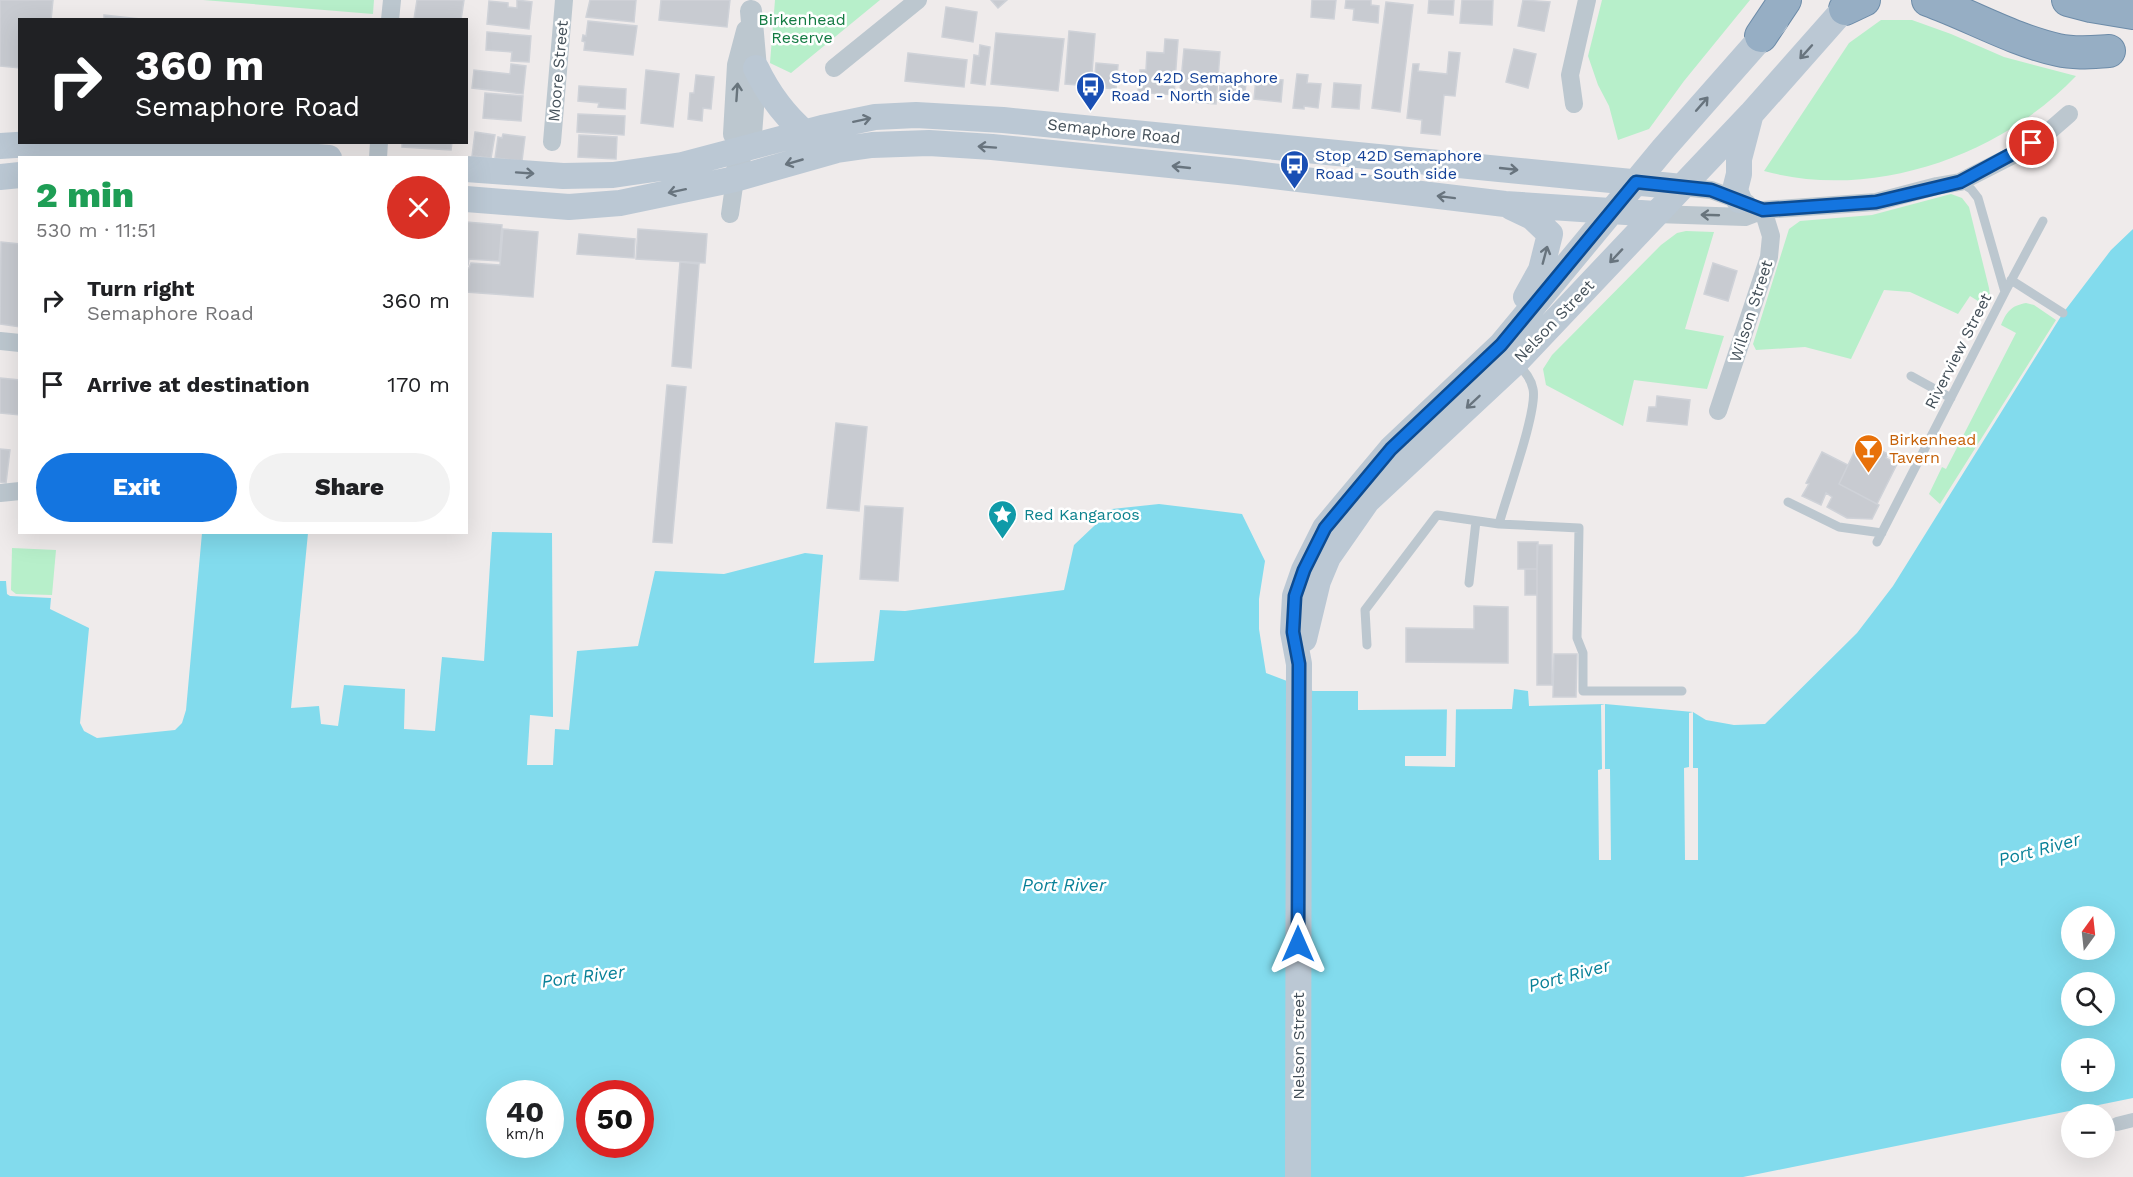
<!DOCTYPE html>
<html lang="en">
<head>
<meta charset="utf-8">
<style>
  :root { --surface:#fff; --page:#f2f2f2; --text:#202124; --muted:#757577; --accent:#1475e0 }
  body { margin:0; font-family:"Work Sans",sans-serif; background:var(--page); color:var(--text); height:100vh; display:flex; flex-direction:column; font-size:22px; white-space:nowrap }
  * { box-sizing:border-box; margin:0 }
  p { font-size:20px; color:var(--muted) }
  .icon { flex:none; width:33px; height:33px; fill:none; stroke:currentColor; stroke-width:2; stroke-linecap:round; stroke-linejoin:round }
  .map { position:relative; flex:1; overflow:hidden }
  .panel { position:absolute; left:18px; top:156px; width:450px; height:378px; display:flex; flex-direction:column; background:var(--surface); border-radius:0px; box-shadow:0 6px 24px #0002 }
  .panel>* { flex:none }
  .guide { position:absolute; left:18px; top:18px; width:450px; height:126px; border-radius:0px; box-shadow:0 6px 24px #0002; background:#202124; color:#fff; overflow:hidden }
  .needle { width:39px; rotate:15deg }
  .buttons { position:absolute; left:2061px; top:906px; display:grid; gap:12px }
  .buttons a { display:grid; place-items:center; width:54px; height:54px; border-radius:50%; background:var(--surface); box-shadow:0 6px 24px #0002; font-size:30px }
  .speed { position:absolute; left:486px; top:1080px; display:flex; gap:12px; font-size:30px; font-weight:700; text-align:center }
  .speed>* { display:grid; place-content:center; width:78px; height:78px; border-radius:50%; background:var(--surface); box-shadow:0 6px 24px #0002; line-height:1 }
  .speed small { font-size:15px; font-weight:400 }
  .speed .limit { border:9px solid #d22; background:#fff; color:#111 }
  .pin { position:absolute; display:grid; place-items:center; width:51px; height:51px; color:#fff; margin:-26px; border:3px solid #fff; border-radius:50%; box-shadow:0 2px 6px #0007 }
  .me { position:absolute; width:66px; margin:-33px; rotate:0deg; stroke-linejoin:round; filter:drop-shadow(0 0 4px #0008) }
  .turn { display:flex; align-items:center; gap:21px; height:126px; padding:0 18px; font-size:27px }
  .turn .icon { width:78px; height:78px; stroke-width:2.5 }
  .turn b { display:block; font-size:42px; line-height:51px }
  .round { display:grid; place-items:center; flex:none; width:63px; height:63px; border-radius:32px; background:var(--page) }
  .overview { display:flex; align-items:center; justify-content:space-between; height:102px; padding:0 18px }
  h1 { font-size:36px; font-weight:800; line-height:45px; color:#1e9e55 }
  .button { display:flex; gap:12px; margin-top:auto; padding:12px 18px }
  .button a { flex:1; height:69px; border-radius:36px; background:var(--accent); color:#fff; font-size:24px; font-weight:800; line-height:69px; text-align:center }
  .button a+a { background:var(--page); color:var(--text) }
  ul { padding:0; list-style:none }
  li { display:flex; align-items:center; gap:18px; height:84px; padding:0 18px }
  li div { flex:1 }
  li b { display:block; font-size:22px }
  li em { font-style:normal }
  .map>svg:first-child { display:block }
  .green { fill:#b7efca }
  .water { fill:#82dbed; fill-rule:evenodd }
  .pier { fill:#efebeb }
  .building { fill:#c8cbd1; stroke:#cfd2d8; stroke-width:1.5 }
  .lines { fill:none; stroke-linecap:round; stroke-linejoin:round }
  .trunk-casing { stroke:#6c8ba8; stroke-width:34 }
  .service { stroke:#bcc7cf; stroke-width:9 }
  .pedestrian { stroke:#bcc7cf; stroke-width:14 }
  .minor { stroke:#bcc7cf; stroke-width:18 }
  .tertiary { stroke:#bcc7cf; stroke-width:22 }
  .secondary { stroke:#bbc8d4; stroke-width:26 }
  .trunk { stroke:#96aec4; stroke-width:32 }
  .oneway { stroke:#68747e }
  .oneway2 { stroke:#68747c }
  .route-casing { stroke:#0d4c92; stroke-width:15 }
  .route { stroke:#1475e0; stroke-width:10 }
  .labels { text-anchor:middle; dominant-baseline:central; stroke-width:5; stroke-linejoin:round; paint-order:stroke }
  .park-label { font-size:16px; fill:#147b43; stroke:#fff }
  .street-label { font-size:16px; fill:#445059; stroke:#fff }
  .transit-label { font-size:16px; fill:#164399; stroke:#fff; text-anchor:start }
  .food-label { font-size:16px; fill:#c56008; stroke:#fff; text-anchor:start }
  .culture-label { font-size:16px; fill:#0d838f; stroke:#fff; text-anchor:start }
  .water-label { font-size:18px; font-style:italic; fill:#098198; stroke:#fff }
</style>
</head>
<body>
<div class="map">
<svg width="2133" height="1177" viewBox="0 0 2133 1177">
  <rect width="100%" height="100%" fill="#efebeb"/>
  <path class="green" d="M203,0H374L373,14Z
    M775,0H880L791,73L770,63Z
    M1602,0H1750L1684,81L1649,129L1618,140L1609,106L1598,85L1588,56Z
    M1881,20H1912L1951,34L2004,57L2076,76C2000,156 1872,201 1764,171L1849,43Z
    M1951,194L1962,198L1969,207L1989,288L1990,296L1986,306L1970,296L1958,314L1910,292L1884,290L1851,359L1805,347L1756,350L1753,344L1789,229L1800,221L1872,215Z
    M1686,231L1714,232L1685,329L1724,336L1707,389L1634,380L1623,426L1546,385L1543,369L1552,355L1661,245L1677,233Z
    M2026,303L2034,305L2056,320L1940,504L1929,494L1942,467L1946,469L2016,333L2001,325C2007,311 2011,306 2026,303Z
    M12,548L56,550L52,595L16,594L11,590Z"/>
  <path class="water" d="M2133,229V1098L1743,1177H0V581H6L7,594L10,596L51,598L50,609L89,628L80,723L84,731L97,738L175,730L182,723L186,710L202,533H308L291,708L319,706L321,724L338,726L344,685L405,689L404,729L435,731L442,657L484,661L492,532L552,533L553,717L530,715L527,765H553L555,729L569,730L577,651L638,646L655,571L724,574L805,553L823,555L814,663L874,661L880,610L905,611L1064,590L1074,545L1112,509L1159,504L1242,514L1265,561L1259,599V629L1266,673L1313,691H1358V710L1512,709L1514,689L1528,691L1529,706L1605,704L1693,712L1706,720L1734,725L1765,724L1857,633L1893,586L2063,313L2111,250ZM2072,916H2104V950H2072ZM2072,982H2104V1016H2072ZM2072,1048H2104V1082H2072ZM500,1094H550V1144H500ZM590,1094H640V1144H590Z"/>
  <path class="pier" d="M1605,704V769H1610L1611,860H1599L1598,770L1602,769L1601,705Z
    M1447,707H1456L1455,767L1405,766V756H1446Z
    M1693,712V768H1698V860H1685L1684,768L1689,767V713Z"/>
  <path class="building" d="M0,0H53L51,20H20V68L0,66Z
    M417,0H464L461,20L414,19Z
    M517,0L532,2L529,29L487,24L489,1L508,3V7L517,8Z
    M590,0H636L634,22L586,17Z
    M661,0H730L727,27L659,20Z
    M991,0H1007L998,8Z
    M1312,0H1336L1334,19L1311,17Z
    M1346,0H1371V5L1379,6L1378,23L1353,20L1354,9L1345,8Z
    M1429,0H1454L1453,15L1428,13Z
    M1462,0H1493L1492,25L1460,23Z
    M1523,0L1550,2L1544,31L1518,26Z
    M1386,2L1413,5L1400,112L1372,108Z
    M946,7L977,12L973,42L942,37Z
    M104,15L140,19V20H104Z
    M588,21L637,26L633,55L584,50L585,42L582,41L583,35L586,36Z
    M1069,31L1095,34L1091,86L1065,84Z
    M487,32L531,36L529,62L511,61L512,52L486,50Z
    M996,33L1064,39L1058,91L991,84Z
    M1165,39L1178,40L1174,95L1138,92L1140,70H1146L1147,52L1164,53Z
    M980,45L990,47L985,85L971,83L974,55L979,56Z
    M1184,49L1220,52L1216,104L1179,101Z
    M1514,49L1536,54L1528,88L1506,82Z
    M1449,52L1460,53L1455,96L1444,95L1440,135L1421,133L1422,120L1407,118L1413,64H1419L1418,71L1447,74Z
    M908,53L967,60L964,87L905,81Z
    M1096,63L1118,65L1116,89L1094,87Z
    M511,64L526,66L523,94L472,88L474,70L510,74Z
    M646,70L679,74L673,127L641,123Z
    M1221,73L1247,77L1244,99L1219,96Z
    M1297,74L1308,75L1307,83L1321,84L1318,108L1304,106V109L1293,108Z
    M696,75L714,77L711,109L703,108L702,121L688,119L690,93H694Z
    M1256,78L1283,80L1281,102L1254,99Z
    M1334,83L1361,85L1359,109L1332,107Z
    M579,86L626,89L625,109L598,107L599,103L578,101Z
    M485,93L523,96L521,121L483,118Z
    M578,114L625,116L624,135L577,132Z
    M475,132L495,135L491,158L472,156Z
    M503,134L525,137L522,161L495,158L498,137L502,138Z
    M579,135L617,137L616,159L578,157Z
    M402,142H452L451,150L402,147Z
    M466,222L502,225L499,261L469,259L468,265H466Z
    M503,229L538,232L533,297L466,292V268H469L471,263L500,265Z
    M638,229L707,234L705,263L636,259Z
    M579,234L635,239L634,258L577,254Z
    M1,242L20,244V327L0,324Z
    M680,262L699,264L691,368L672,366Z
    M1713,263L1737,271L1728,301L1704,294Z
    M0,378L20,380V415L0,413Z
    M667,385L686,387L672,543L653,542Z
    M1657,396L1690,400L1687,425L1647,421L1649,407H1656Z
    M836,423L867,427L859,511L827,508Z
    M1860,440L1888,454L1886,458L1897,464L1877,504L1839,484Z
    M0,449L10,450L6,483L0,482Z
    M1822,452L1848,465L1839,484L1879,505L1872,519L1847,518L1827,507L1832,497L1826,493L1821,505L1802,496L1809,484L1806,483Z
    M865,506L903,508L898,581L860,579Z
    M1518,542H1538L1537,569H1518Z
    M1537,545H1552V685H1537Z
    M1525,569H1537V595H1525Z
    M1474,606L1508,607V663L1406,662V628L1474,629Z
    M1554,654H1577L1576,697H1553Z"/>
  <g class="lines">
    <defs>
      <path id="trunk" d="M1928,0C1972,16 2013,40 2058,50C2075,54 2092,52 2109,51
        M2068,0L2091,6L2133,13
        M1845,9L1864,0
        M1761,36L1785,0"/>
    </defs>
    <use href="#trunk" class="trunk-casing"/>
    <path class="service" d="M2011,280L2063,313
      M2005,292L2043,221
      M1911,376L1951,398
      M1788,502L1839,527L1882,533
      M1499,524C1506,497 1538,410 1533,389C1531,378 1524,371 1516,362
      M1877,542L2005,292L1978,198L1971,189L1960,182
      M1469,583L1476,521
      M1367,645L1365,610L1437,515L1499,524L1579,528L1577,638L1583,653V691H1682"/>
    <path class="pedestrian" d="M2117,1124L2133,1120"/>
    <path class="minor" d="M390,20L392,0
      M834,68L918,0
      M1574,104L1570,75L1587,0
      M552,142L564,0
      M378,158L379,142
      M1682,187L1711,190L1747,203
      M730,214L735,179
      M1656,214L1745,217L1763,210L1876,202L1937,186L1960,182L2019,152L2046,134L2069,114
      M0,341L20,343
      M1718,411L1769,257L1771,236L1763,210
      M0,493L20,491"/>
    <path class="tertiary" d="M742,149L734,134L738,65L747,31
      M735,179L742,149L751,135L756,68L751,11"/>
    <path class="secondary" d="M756,68C768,93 784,115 805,133
      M0,146C110,139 220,148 329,158
      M466,169L563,176L613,175L682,165L822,128L875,117L916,115L1003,120L1682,187
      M0,177L20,175
      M466,199L569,207L620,203L735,179L837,150L872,145L929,143L992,147L1239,172L1505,204L1656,214
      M1739,200L1735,190L1739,174V159L1750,117
      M1511,207L1532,217L1550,234L1541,270L1526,297
      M1304,639L1318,581L1328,557L1367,501L1516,362L1751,114L1852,0
      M1298,1177L1299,664L1293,632L1295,596L1304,570L1325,528L1391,449L1501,345L1664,148L1775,22"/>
    <use href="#trunk" class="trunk"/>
  </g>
  <defs><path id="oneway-shaft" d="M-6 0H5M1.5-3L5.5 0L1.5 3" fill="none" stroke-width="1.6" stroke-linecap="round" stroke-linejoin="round" transform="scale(1.5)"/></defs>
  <g class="oneway">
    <use href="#oneway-shaft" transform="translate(1806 52) rotate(132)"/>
    <use href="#oneway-shaft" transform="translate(1702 104) rotate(-49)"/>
    <use href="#oneway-shaft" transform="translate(862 120) rotate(-12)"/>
    <use href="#oneway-shaft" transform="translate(987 147) rotate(-176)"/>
    <use href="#oneway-shaft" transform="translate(794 162) rotate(164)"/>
    <use href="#oneway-shaft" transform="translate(1181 167) rotate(-174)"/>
    <use href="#oneway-shaft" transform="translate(1509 169) rotate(6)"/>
    <use href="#oneway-shaft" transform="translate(525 173) rotate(4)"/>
    <use href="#oneway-shaft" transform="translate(677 191) rotate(168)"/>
    <use href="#oneway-shaft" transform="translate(1446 197) rotate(-173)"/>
    <use href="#oneway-shaft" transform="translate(1545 255) rotate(-75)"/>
    <use href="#oneway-shaft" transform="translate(1616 256) rotate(133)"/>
    <use href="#oneway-shaft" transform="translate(1473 402) rotate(137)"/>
  </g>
  <g class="oneway2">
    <use href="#oneway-shaft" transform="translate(737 92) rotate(-86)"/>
    <use href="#oneway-shaft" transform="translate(1710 215) rotate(-178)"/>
  </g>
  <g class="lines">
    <defs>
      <path id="route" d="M1298,944L1299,664L1293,632L1295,596L1304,570L1325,528L1391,449L1501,345L1636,182L1711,190L1763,210L1876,202L1960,182L2032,143"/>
    </defs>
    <use href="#route" class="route-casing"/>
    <use href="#route" class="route"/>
  </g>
  <defs>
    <symbol id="bus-pin" viewBox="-11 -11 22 30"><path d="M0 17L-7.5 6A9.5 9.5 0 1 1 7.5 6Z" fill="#1a4fb4" stroke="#fff"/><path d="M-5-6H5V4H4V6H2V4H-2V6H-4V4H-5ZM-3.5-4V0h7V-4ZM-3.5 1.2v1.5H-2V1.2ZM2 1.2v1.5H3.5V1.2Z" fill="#fff"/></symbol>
    <symbol id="bar-pin" viewBox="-11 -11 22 30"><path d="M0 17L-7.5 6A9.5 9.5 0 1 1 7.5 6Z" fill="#e8710a" stroke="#fff"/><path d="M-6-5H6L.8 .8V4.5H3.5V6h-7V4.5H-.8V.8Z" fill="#fff"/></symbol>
    <symbol id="sight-pin" viewBox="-11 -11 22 30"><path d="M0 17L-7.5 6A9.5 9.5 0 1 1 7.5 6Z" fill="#0f9aa8" stroke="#fff"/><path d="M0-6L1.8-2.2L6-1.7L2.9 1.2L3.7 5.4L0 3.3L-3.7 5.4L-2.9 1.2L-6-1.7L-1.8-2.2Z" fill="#fff"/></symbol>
  </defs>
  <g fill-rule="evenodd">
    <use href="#bus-pin" x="1074" y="70" width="33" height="45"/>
    <use href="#bus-pin" x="1278" y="148" width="33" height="45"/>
    <use href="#bar-pin" x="1852" y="432" width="33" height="45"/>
    <use href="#sight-pin" x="986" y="498" width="33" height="45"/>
  </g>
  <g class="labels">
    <g class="park-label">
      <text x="802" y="19">Birkenhead<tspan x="802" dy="18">Reserve</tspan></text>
    </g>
    <g class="street-label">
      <text transform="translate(558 71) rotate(-85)">Moore Street</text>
      <text transform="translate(1114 131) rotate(6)">Semaphore Road</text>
      <text transform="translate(1751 311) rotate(-72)">Wilson Street</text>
      <text transform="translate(1554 321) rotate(-46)">Nelson Street</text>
      <text transform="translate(1958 351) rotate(-63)">Riverview Street</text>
      <text transform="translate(1298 1046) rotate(-90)">Nelson Street</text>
    </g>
    <g class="transit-label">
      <text x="1111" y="77">Stop 42D Semaphore<tspan x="1111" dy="18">Road - North side</tspan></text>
      <text x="1315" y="155">Stop 42D Semaphore<tspan x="1315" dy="18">Road - South side</tspan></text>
    </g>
    <g class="food-label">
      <text x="1889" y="439">Birkenhead<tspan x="1889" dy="18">Tavern</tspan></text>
    </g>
    <g class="culture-label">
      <text x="1024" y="514">Red Kangaroos</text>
    </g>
    <g class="water-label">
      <text transform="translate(2039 849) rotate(-15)">Port River</text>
      <text x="1064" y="884">Port River</text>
      <text transform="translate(1569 975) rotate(-15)">Port River</text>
      <text transform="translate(583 976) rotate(-7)">Port River</text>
    </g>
  </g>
</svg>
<div class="buttons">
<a><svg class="needle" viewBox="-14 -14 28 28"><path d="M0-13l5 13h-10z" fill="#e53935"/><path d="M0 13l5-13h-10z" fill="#757577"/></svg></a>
<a><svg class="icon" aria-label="search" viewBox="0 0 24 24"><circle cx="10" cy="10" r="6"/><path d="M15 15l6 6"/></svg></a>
<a>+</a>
<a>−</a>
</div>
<div class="speed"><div>40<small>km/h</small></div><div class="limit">50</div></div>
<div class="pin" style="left:2032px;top:143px;background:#d93025"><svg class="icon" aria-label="arrive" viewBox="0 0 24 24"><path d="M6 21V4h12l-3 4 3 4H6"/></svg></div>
<svg class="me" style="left:1298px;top:944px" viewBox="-20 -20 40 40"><path d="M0-17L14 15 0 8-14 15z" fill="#1475e0" stroke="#fff" stroke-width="4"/></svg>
<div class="guide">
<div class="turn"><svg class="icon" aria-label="right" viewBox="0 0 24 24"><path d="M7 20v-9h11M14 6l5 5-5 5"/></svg><div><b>360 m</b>Semaphore Road</div></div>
</div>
<section class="panel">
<div class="overview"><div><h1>2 min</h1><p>530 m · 11:51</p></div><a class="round" style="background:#d93025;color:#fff"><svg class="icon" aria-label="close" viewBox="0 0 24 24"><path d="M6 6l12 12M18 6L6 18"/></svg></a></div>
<ul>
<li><svg class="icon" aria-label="right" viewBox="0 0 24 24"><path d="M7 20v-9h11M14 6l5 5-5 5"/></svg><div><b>Turn right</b><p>Semaphore Road</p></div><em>360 m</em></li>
<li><svg class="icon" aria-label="arrive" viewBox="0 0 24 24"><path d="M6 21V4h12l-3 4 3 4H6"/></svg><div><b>Arrive at destination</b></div><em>170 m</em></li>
</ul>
<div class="button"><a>Exit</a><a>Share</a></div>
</section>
</div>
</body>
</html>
